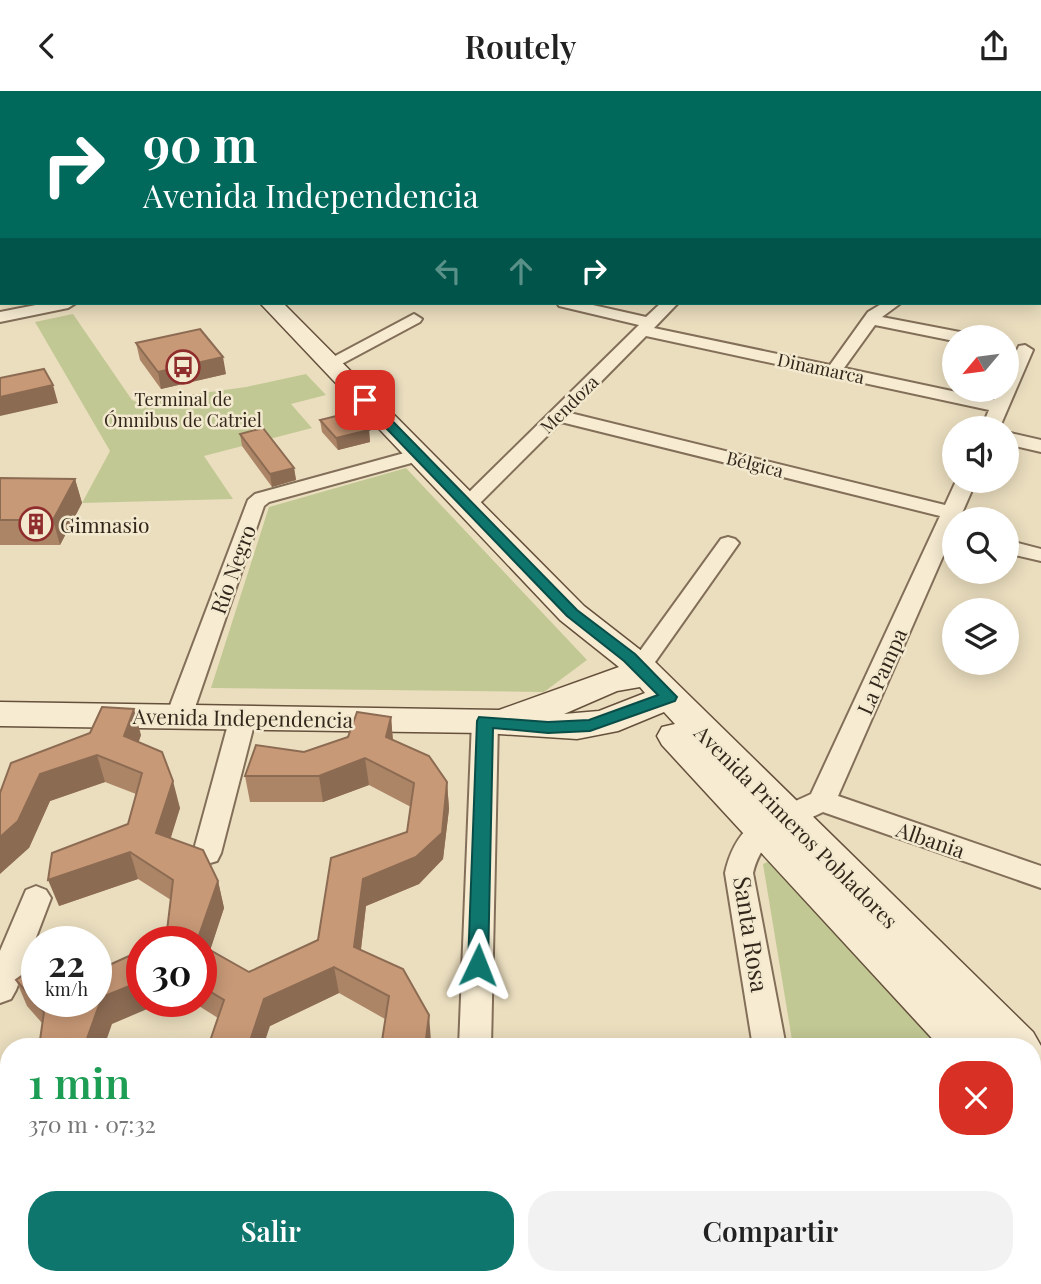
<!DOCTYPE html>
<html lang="es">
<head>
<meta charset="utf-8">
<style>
  :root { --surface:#fff; --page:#f2f2f2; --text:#222; --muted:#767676; --accent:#0f766e }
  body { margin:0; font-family:"Playfair Display",serif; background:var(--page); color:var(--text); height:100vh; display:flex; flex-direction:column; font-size:26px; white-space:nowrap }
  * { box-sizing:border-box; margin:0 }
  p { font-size:23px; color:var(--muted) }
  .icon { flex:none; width:38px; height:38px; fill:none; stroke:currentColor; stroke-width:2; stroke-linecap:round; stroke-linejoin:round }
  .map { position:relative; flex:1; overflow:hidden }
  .side { position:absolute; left:0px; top:947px; width:1041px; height:247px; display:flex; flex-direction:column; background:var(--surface); border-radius:28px 28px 0 0; box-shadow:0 4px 18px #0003 }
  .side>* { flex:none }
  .top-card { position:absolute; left:0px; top:0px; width:1041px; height:214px; box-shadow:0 4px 18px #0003; background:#00695c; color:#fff; overflow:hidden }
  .needle { width:46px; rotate:241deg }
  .controls { position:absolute; left:942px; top:234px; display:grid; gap:14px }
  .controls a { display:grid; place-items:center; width:77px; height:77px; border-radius:50%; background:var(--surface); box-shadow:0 4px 18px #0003; font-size:35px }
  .speed { position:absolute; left:21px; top:835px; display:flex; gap:14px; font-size:35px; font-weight:700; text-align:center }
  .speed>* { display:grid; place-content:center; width:91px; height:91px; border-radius:50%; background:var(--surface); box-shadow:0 4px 18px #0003; line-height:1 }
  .speed small { font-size:18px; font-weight:400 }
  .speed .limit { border:10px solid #d22; background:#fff; color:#111 }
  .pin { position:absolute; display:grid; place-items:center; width:60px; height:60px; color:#fff; margin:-30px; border-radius:14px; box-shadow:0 4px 10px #0006 }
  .me { position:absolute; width:77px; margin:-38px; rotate:2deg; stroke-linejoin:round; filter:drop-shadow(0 0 5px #0008) }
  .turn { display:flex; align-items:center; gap:24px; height:147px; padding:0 28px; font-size:32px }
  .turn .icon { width:91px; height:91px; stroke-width:2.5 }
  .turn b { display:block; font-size:49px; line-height:60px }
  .lanes { display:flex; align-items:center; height:66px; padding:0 28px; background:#0003; justify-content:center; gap:35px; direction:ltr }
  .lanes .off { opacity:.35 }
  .round { display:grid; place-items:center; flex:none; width:74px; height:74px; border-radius:28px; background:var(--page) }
  .summary { display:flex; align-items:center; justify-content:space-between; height:119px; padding:0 28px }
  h1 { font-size:42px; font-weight:600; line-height:52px; color:#1e9e55 }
  .action { display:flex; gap:14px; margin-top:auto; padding:14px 28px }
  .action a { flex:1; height:80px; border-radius:28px; background:var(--accent); color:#fff; font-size:28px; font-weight:600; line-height:80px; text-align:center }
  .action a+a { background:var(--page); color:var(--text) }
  header { display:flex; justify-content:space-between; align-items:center; height:91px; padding:0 28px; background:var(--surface); font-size:32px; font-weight:600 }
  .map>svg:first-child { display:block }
  .green { fill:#c2c894 }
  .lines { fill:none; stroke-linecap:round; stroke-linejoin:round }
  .street-casing { stroke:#836f59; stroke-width:4 }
  .secondary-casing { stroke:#65503c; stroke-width:3 }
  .street { fill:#f7ecd2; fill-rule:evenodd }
  .secondary { fill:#f7ecd2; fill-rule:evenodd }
  .wall { fill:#ac8466 }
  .shaded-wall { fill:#8c6b53 }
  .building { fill:#c89977; stroke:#8c6b53; stroke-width:2 }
  .route { fill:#0f766e; stroke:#0a4d48; stroke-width:2 }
  .labels { text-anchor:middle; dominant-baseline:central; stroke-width:5; stroke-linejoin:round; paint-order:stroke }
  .far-street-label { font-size:18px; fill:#33271c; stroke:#f3e9cf }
  .far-poi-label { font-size:18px; fill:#33271c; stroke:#f3e9cf }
  .poi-label { font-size:21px; fill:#33271c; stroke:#f3e9cf; text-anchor:start }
  .street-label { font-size:21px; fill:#33271c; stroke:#f3e9cf }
  .near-street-label { font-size:24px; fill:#33271c; stroke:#f3e9cf }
</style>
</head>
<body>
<header><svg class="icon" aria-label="back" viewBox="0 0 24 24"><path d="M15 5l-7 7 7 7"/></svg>Routely<svg class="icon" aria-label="share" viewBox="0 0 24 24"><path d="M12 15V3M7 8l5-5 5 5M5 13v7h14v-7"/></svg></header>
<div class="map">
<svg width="1041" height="1193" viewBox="0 0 1041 1193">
  <rect width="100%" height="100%" fill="#ebdebf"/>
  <path class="green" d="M73,223L132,309L137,311L246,296L306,283L326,304L291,313L312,337L204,365L233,408L82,412L110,360L35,231Z
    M406,377L587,569L544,601L211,597L269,416Z
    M779,766L958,955H793L763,773Z
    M181,1185H425L424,1193H179Z"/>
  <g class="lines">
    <defs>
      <path id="street" d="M70,0H86L87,2H71Z
        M252,0H266L251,2Z
        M306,0H323L324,2H307Z
        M382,0H402L381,2Z
        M1016,0H1026L1015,2Z
        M0,16H2L0,23Z
        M0,57H2V65H0Z
        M0,133H2L0,143Z
        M1040,138H1041V147H1040Z
        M46,212H76L68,217L0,231V221Z
        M557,212H584L646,226L661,212H678L654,237L830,274L868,221L883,212H901L882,226L965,242L973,247H954V250L875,234L844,277L994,309L998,299H1006V282L1019,255L1025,254L1033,259L999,338H981L989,319L646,245L570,322L945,414L956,390H976L959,429H954V440L838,705L1041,775V797L823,721C790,737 762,743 753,782L786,956H753L725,782C737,729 767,724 811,703L940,425L561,331L474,418H460L457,414L460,410L639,234L559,215Z
        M414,223L422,228L420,231L336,276H324L322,272Z
        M1006,341L1041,349V361L1006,353Z
        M419,358L426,360L429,364L426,368L269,411L264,415L192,625L188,631L179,633L170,631L166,625L248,409L255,403Z
        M728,446L735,448L739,452L648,581C637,589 629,595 615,592L612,586L615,580L632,571L721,448Z
        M1006,449L1041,458V470L1006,462Z
        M243,618L252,620L256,626L221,762L217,770L207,773L197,770L193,762L230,626L234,620Z
        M485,621L494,624L498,630L491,956H459L472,630L476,624Z
        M36,795L46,799L51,807L16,899L11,908L0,912V860L26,799Z
        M0,1077L9,1079V1114L0,1111Z
        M109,1185H147L145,1193H107Z
        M448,1185H486V1193H448Z
        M787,1185H825L826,1193H788Z
        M971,1185H1009L1011,1193H973Z"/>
      <path id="secondary" d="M440,0H465L439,2Z
        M667,0H694L695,2H669Z
        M718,0H744L745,2H720Z
        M1040,46H1041V57H1040Z
        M0,67H2V77H0Z
        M260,212H283L584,515L652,568L1033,941L1041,955V1002L1032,999V956H940L662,654L657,645L662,636L675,633L664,621L618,640L577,648L485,642L0,635V611L499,619L619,576L560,529ZM640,596L645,602L599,620L564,623L617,600Z
        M1032,1000L1041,1003V1054L1032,1051Z"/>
    </defs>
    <use href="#street" class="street-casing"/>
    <use href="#secondary" class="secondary-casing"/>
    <use href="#street" class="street"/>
    <use href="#secondary" class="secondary"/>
  </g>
  <path class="wall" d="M823,0H879L883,2H822Z
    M136,252L226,283L161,298L140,269Z
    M320,329L369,339L370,351L338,359L322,341Z
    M240,343L294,377L296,389L272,396L242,355Z
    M0,387L75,388L82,412L60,454H0Z
    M391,626L393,649L447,691L449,718L443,768L419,793L366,815L361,859L431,950L385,928L339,902L270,935L218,927L191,910H201V850L166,848L171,809L138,788L59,815L128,733L136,703L105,691L50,710L29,757L0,702L141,644L138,651L180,717L170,748L218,790L224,817L210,859L249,881L318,849L407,741L411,716L369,694L323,711H250L245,685L304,661L348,646Z
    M16,889L37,910L112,933L42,932L27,915Z"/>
  <path class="shaded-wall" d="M223,266L226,283L161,298L158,281Z
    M53,294L58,312L0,325V306Z
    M369,339L370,351L338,359L336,347Z
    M294,377L296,389L272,396L270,383Z
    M75,388L82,412L60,454L53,429Z
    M134,618L141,644L132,671L124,645Z
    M391,626L393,652L386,646Z
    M97,664L105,691L50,710L29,757L0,783V746L40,683Z
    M365,667L369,694L323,711L319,685Z
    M173,690L180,717L164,769L156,742Z
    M447,691L449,718L443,768L419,793L366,815L358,882L354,856L363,788L416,766Z
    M130,761L138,788L59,815L48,789Z
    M218,790L224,817L204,878L201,867V850H197Z
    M334,876L339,902L270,935L263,956H248L264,908Z
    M142,890V910H166L112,933L104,956H84L102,906Z
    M429,924L431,950L430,956H425Z"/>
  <path class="building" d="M834,0H879L883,2H837Z
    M954,0H1008L1006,2H953Z
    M200,238L223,266L158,281L136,252Z
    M44,278L53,294L0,306V287Z
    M352,321L369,339L336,347L320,329Z
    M263,337L294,377L270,383L240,343Z
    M0,387L75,388L53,429H0Z
    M102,616L134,618L124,645L162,661L173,690L156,742L203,759L218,790L197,850H160L166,848L173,789L130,761L48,789L52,762L128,733L142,682L97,664L40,683L18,730L0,746V702L11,672L90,642Z
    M357,621L391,626L386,646L429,665L447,691L442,742L416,766L363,788L354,856L403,878L429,924L425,956H381L389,905L334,876L264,908L248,956H208L224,909L201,895V854L249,881L318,849L331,767L407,741L414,692L365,667L319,685H245L256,654L304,661L348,646Z
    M142,859V890L102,906L84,956H39L44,921L16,889L37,874V910H96V880Z"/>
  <path class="route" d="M361,306H369L577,519L635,563L677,606L675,610L590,640L548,642L493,637L488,874L485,880L478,882L471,880L468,874L477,630L479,626L548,631L589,629L658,604L624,570L567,525L361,311Z"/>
  <defs>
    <symbol id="bus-ring" viewBox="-11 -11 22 22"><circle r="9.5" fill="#f3e9cf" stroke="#8f2c2c" stroke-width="1.5"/><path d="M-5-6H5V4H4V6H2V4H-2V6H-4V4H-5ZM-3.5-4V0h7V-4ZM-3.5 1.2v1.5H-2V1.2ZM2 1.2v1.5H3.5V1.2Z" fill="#8f2c2c"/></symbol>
    <symbol id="building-ring" viewBox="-11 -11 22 22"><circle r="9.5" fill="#f3e9cf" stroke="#8f2c2c" stroke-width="1.5"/><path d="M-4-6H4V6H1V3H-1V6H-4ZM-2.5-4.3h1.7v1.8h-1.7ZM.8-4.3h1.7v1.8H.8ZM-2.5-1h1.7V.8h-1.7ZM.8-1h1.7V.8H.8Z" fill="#8f2c2c"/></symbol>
  </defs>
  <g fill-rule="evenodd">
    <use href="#bus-ring" x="164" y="257" width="38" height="38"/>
    <use href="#building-ring" x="17" y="414" width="38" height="38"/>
  </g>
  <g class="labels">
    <g class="far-street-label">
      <text transform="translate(821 277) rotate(12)">Dinamarca</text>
      <text transform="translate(569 313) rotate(-45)">Mendoza</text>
      <text transform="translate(755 373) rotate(14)">Bélgica</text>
    </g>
    <g class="far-poi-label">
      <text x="183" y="308">Terminal de<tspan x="183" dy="21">Ómnibus de Catriel</tspan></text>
    </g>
    <g class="poi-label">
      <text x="60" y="433">Gimnasio</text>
    </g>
    <g class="street-label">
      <text transform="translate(232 478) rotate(-70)">Río Negro</text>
      <text transform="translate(881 580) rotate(-66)">La Pampa</text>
      <text transform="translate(243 626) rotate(1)">Avenida Independencia</text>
      <text transform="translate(797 735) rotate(45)">Avenida Primeros Pobladores</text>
      <text transform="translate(931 748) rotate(19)">Albania</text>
    </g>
    <g class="near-street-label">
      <text transform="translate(752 843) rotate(81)">Santa Rosa</text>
    </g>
  </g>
</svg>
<div class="controls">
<a><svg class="needle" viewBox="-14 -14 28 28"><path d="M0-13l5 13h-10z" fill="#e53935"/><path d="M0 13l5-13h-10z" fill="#767676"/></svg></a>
<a><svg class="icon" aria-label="sound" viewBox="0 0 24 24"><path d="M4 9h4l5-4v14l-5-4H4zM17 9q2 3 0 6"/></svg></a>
<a><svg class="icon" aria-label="search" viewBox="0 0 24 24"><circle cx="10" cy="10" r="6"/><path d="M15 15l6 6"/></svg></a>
<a><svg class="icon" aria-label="layers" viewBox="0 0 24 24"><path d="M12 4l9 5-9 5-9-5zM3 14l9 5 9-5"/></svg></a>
</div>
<div class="speed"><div>22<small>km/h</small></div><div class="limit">30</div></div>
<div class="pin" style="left:365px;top:309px;background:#d93025"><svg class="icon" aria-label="arrive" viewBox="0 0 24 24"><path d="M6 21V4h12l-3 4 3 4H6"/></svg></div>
<svg class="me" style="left:478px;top:874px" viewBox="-20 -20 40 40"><path d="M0-17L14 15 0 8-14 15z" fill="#0f766e" stroke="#fff" stroke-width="4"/></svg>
<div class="top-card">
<div class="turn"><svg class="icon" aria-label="right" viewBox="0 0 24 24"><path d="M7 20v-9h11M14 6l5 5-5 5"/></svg><div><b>90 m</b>Avenida Independencia</div></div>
<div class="lanes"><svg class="icon off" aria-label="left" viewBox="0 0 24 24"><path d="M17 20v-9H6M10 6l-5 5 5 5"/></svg><svg class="icon off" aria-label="ahead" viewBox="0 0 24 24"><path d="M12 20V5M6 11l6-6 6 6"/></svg><svg class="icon" aria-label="right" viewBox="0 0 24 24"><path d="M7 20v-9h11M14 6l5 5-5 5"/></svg></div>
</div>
<section class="side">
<div class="summary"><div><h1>1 min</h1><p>370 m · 07:32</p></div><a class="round" style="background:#d93025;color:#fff"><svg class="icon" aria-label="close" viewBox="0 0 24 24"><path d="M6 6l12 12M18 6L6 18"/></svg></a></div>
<div class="action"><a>Salir</a><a>Compartir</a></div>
</section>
</div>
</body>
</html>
